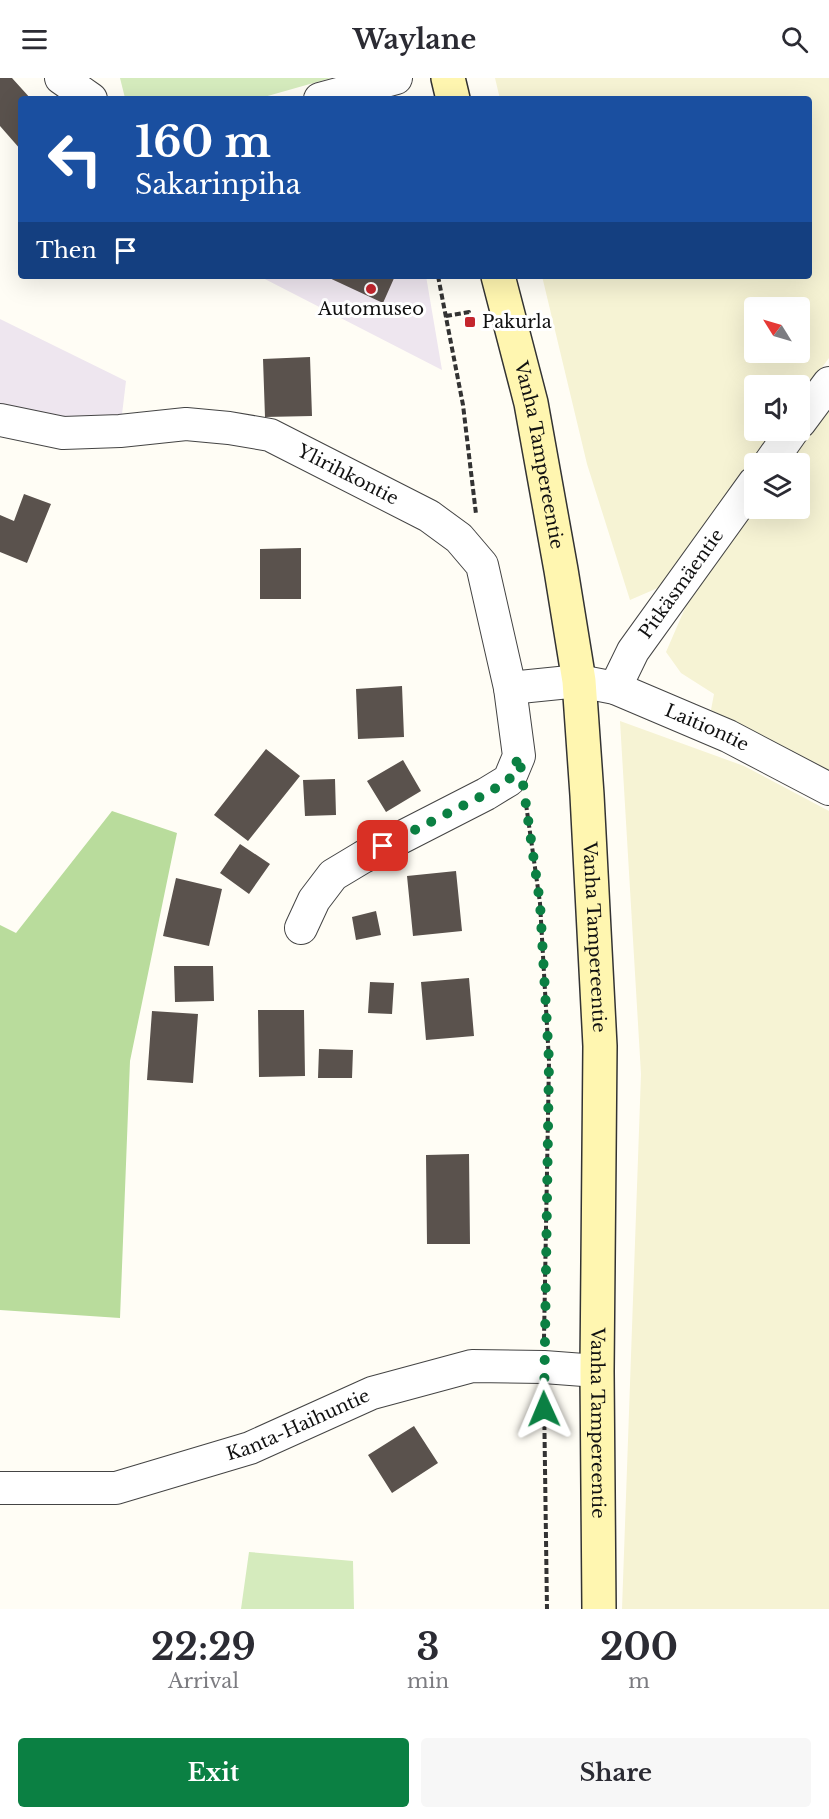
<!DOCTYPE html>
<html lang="en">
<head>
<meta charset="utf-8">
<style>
  :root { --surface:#fff; --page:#f7f7f7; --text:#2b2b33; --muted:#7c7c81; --accent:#0b8043 }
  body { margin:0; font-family:"Libre Baskerville",serif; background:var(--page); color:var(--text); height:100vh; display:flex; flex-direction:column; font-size:22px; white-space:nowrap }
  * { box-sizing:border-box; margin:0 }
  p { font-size:20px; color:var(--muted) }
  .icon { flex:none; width:33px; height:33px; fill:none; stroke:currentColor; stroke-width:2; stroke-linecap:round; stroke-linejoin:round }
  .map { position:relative; height:1531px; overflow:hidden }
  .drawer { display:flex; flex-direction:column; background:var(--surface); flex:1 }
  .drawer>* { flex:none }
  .hud { position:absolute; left:18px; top:18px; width:794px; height:183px; border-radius:6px; box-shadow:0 6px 24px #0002; background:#1a4fa0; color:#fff; overflow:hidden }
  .needle { width:39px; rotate:307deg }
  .tools { position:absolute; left:744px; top:219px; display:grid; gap:12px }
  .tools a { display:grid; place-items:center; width:66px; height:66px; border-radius:6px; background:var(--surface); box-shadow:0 6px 24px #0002; font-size:30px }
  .pin { position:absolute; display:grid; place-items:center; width:51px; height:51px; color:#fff; margin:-26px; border-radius:12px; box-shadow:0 3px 9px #0006 }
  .me { position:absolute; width:66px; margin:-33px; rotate:359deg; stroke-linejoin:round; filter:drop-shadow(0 0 4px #0008) }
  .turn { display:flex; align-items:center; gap:21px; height:126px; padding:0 18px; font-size:27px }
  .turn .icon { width:78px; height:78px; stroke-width:2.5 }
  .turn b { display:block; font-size:42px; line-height:51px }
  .then { display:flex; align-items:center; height:57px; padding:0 18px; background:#0003; gap:12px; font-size:22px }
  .eta { display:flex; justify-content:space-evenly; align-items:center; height:102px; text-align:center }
  .eta b { font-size:36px; font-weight:800; line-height:42px }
  .button { display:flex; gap:12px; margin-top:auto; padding:12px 18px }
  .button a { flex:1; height:69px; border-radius:6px; background:var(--accent); color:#fff; font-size:24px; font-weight:800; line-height:69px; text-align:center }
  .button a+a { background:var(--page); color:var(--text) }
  header { display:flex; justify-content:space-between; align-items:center; height:78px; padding:0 18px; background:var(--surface); font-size:27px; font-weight:800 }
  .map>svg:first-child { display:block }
  .industrial { fill:#eee6ef }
  .farmland { fill:#f6f3d4; fill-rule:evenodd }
  .green { fill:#d5ebbd }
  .forest { fill:#b9dc9c }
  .building { fill:#5a524d }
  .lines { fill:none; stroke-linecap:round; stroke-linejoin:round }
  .street-casing { stroke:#444; stroke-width:34 }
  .secondary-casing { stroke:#333; stroke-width:36 }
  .path { stroke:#333; stroke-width:4; stroke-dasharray:6 3; stroke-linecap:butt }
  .street { stroke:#fff; stroke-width:32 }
  .secondary { stroke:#fff6b0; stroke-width:33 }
  .route { stroke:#0b8043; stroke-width:10; stroke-dasharray:0 18 }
  .poi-dot { fill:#c4262e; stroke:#fff; stroke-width:2 }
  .labels { text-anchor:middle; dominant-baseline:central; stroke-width:6; stroke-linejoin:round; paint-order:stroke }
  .poi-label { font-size:18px; fill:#111; stroke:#fff }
  .street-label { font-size:18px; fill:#111; stroke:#fff }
</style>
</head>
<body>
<header><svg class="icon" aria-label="menu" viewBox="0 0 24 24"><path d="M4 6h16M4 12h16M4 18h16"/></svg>Waylane<svg class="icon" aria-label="search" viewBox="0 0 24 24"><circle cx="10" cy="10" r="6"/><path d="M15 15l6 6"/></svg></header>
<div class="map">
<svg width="829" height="1531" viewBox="0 0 829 1531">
  <rect width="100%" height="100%" fill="#fffdf5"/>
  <path class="industrial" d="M259,198H426L442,292Z
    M0,241L126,303L120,353L0,342Z"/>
  <path class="farmland" d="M495,0H829V280L800,319V308H754V352L775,353L660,509L630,522L587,386L542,198H808V21H500ZM754,230H800V274H754Z
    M829,325V694L711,632L714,616L681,595L666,574L692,514L754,430H800V386L785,385Z
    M620,643L744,688L829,733V1531H622L641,996Z"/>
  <path class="green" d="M120,0H331L257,21H141L125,20Z
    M249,1474L353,1483L354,1531H241Z"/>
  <path class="forest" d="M112,733L177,755L130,983L120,1240L0,1232V847L16,855Z"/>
  <path class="building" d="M0,0H12L31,21H21V72L0,48Z
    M325,198H395L383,225Z
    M310,279L312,338L265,339L263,281Z
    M24,416L51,426L27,485L0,474V437L14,443Z
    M301,470V521H260V471Z
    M402,608L404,659L358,661L356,611Z
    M266,671L300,698L248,763L214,737Z
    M403,682L421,713L386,734L367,703Z
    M335,701L336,737L305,738L303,702Z
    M240,766L270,786L249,816L220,795Z
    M456,793L462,853L413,858L407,798Z
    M176,800L222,811L209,868L163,858Z
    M376,833L381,857L356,862L352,839Z
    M174,888H213L214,923L175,924Z
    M469,900L474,958L426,962L421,904Z
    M370,904L394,905L392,936L368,935Z
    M258,932H304L305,998L259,999Z
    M152,933L198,936L193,1005L147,1002Z
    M319,971L353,972L352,1000H318Z
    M469,1076L470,1166H427L426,1077Z
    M414,1348L438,1385L392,1415L368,1377Z"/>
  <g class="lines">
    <defs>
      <g id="street">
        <path d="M61,0L91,21"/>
        <path d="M320,21L396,0"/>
        <path id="s1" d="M0,342L63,355L120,353L186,346L229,350L270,357L429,438L459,460L482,487L510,610L519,678L509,702L486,716L363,779L333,797L314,822L301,850"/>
        <path d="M800,344L829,305"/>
        <path d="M769,386L793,352"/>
        <path id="s2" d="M510,610L579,603L615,610L728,658L829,711"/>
        <path id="s3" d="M615,610L633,573L754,405"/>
        <path id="s4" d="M0,1410H116L250,1370L372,1315L472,1288L544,1289L597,1293"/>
      </g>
      <g id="secondary">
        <path d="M448,0L453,21"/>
        <path id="s5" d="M498,198L531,325L561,492L579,603L587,717L600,968L597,1293L599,1531"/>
      </g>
    </defs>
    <use href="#street" class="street-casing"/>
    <use href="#secondary" class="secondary-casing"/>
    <path class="path" d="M438,198L463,327L476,436
      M446,238L469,234L470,244
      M526,726L540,825L549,983L544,1260
      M544,1319L547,1531"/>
    <use href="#street" class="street"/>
    <use href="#secondary" class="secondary"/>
  </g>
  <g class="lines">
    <path class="route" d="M383,768L486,716L509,702L519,678L540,825L549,983L544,1331"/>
  </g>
  <g class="poi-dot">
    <circle cx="371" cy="211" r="6"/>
    <rect x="464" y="238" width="12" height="12" rx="3"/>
  </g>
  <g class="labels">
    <g class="poi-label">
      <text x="371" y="231">Automuseo</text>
      <text x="482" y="244" text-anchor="start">Pakurla</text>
    </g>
    <g class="street-label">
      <text stroke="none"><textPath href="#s5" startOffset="184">Vanha Tampereentie</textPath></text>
      <text stroke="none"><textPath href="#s1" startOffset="360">Ylirihkontie</textPath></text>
      <text stroke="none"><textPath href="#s3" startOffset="124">Pitkäsmäentie</textPath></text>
      <text stroke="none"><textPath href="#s2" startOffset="206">Laitiontie</textPath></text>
      <text stroke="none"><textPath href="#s5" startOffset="670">Vanha Tampereentie</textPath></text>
      <text stroke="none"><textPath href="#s4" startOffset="309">Kanta-Haihuntie</textPath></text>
      <text stroke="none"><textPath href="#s5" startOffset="1156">Vanha Tampereentie</textPath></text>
    </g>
  </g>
</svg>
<div class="tools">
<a><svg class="needle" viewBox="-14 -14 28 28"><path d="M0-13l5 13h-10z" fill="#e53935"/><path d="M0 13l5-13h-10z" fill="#7c7c81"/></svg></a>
<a><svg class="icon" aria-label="sound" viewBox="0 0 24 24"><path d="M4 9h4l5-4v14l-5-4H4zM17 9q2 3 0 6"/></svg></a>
<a><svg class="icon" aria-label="layers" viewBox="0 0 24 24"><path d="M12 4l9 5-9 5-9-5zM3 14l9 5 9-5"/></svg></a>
</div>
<div class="pin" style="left:383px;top:768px;background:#d93025"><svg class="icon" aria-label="arrive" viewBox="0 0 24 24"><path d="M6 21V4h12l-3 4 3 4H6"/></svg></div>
<svg class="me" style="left:544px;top:1331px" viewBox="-20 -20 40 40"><path d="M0-17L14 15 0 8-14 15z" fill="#0b8043" stroke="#fff" stroke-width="4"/></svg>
<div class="hud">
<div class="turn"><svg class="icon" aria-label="left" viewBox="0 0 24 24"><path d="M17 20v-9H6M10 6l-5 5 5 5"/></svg><div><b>160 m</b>Sakarinpiha</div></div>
<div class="then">Then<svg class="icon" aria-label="arrive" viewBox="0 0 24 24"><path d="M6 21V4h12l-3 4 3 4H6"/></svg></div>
</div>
</div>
<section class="drawer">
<div class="eta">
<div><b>22:29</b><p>Arrival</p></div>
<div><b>3</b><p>min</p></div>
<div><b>200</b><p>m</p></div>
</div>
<div class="button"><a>Exit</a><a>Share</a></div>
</section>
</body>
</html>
